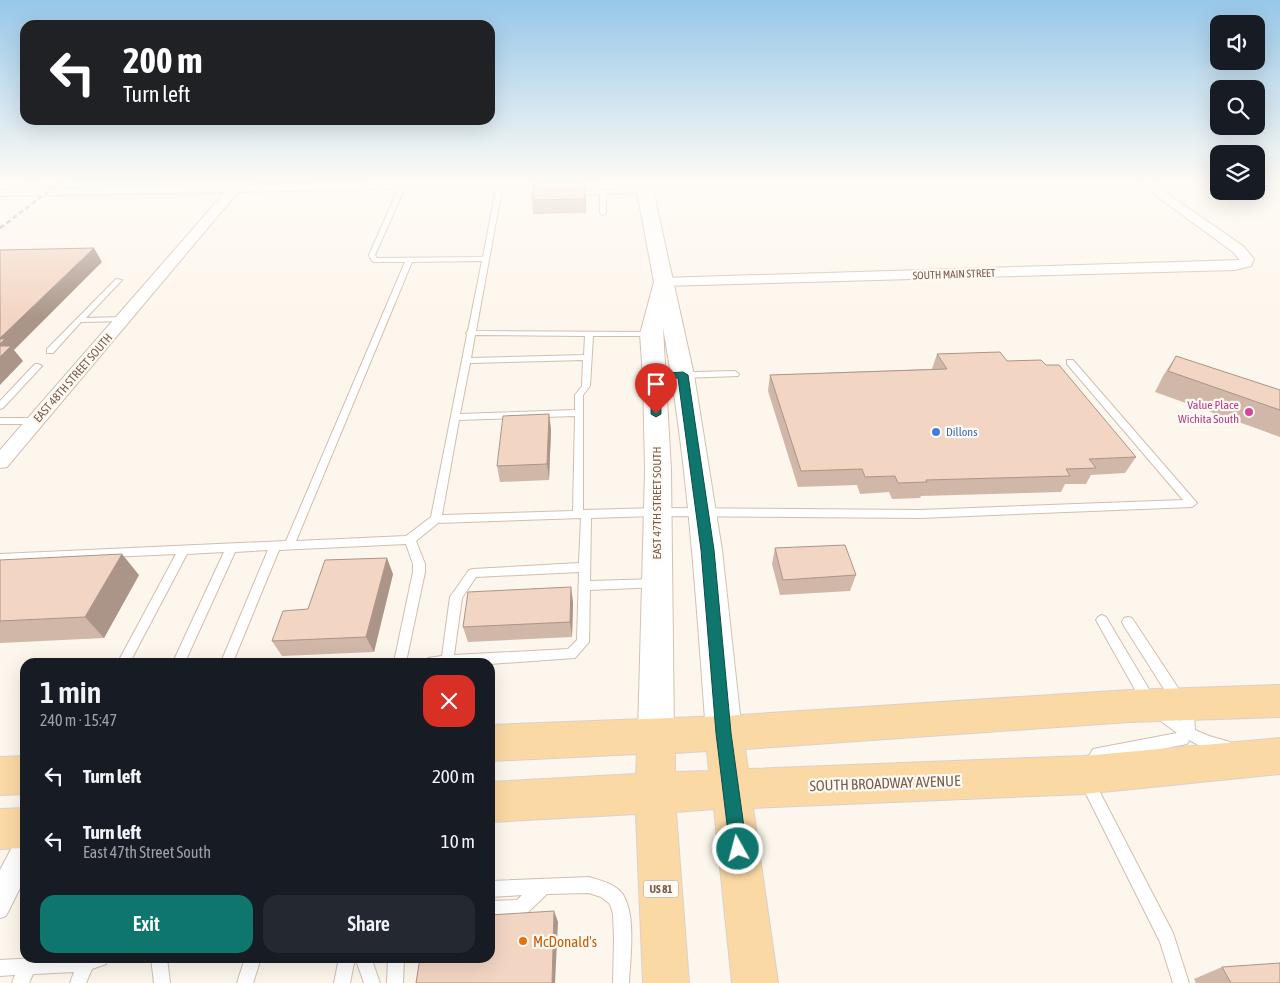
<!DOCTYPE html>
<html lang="en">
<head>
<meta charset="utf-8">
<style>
  :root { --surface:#171b24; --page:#242831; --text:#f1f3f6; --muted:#9ea1a6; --accent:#0f766e }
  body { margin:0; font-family:"Asap Condensed",sans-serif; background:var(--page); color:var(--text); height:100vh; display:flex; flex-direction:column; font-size:19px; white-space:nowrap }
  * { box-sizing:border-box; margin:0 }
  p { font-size:16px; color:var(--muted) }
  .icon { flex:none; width:28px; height:28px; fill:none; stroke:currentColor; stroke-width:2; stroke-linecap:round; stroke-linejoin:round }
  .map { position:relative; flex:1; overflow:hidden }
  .drawer { position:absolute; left:20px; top:658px; width:475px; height:305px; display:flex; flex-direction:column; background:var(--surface); border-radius:15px; box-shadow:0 5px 20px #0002 }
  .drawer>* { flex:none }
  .guide { position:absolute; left:20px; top:20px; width:475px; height:105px; border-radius:15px; box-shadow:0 5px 20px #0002; background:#202124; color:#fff; overflow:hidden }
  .tools { position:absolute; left:1210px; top:15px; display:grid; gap:10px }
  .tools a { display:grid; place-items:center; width:55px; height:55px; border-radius:10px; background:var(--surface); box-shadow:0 5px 20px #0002; font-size:25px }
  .pin { position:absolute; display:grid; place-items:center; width:42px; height:42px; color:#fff; margin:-51px -21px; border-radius:50% 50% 50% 0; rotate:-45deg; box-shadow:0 0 5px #0007 }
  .pin .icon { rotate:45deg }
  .me { position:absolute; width:55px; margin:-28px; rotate:353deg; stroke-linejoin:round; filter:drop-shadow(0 0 4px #0008) }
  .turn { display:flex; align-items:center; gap:18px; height:105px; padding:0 20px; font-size:22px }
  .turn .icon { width:65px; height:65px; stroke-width:2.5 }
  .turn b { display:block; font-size:35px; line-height:42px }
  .round { display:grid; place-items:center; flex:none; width:52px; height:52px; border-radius:15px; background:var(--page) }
  .head { display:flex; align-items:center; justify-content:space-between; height:85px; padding:0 20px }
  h1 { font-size:30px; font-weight:600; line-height:38px }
  .primary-button { display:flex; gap:10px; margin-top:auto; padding:10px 20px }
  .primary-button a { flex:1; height:58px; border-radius:15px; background:var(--accent); color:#fff; font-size:20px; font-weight:600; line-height:58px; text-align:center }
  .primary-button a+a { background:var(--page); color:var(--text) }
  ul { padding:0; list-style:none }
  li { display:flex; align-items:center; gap:15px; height:65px; padding:0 20px }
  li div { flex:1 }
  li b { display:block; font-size:19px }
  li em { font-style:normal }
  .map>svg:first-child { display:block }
  .green { fill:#d8ecc9 }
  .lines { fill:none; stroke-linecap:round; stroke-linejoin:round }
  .lane-casing { stroke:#d1beb0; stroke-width:2 }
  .street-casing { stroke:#d1beb0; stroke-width:2 }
  .secondary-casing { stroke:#d6c0b0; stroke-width:2 }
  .primary-casing { stroke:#dad1cd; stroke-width:2 }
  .lane { fill:#fff; fill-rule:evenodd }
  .street { fill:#fff; fill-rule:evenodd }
  .secondary { fill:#fff; fill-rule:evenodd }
  .primary { fill:#fbd9a5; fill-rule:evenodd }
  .rail { stroke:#b9a8c9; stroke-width:2.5; stroke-dasharray:5 3; stroke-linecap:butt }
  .wall { fill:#d1b7a8 }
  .shaded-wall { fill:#aa9588 }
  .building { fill:#f3d5c3; stroke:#aa9588 }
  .route { fill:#0f766e; stroke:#0a4d48 }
  .hotel-dot { fill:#d1479c; stroke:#fffaf3; stroke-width:2 }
  .shop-dot { fill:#3f7fe0; stroke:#fffaf3; stroke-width:2 }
  .food-dot { fill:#e8710a; stroke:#fffaf3; stroke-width:2 }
  .labels { text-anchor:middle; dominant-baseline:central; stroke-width:4.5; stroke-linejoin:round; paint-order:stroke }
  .far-street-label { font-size:11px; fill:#7a5c4d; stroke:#fffaf3 }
  .shield { fill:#fffaf3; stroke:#a28b7f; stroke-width:1 }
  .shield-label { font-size:11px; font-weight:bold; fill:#7a5c4d }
  .street-label { font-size:12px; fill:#7a5c4d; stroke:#fffaf3 }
  .hotel-label { font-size:12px; fill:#b23c85; stroke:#fffaf3; text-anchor:end }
  .shop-label { font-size:12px; fill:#366cbe; stroke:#fffaf3; text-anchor:start }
  .near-street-label { font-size:15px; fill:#7a5c4d; stroke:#fffaf3 }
  .near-food-label { font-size:15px; fill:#c56008; stroke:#fffaf3; text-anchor:start }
</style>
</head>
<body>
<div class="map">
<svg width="1280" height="983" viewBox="0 0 1280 983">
  <rect width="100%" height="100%" fill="#fdf6ec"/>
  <path class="green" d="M70,181H379L62,188Z"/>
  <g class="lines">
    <defs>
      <path id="lane" d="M30,181H36L19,194H15V192Z
        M500,181L503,183L476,331L652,332L656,334L652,336H593L590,386L583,395V510L657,508L920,510L1183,500L1067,364V360H1073L1197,503L1192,507L920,518L657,516L591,518L590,581L656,579L660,581L662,584L660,587L590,590L589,642L575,658L490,664V662H426L428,658L442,656L450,597L469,570L473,569L579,563L581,518L438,523L416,541L425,564V572L406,662H394L413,572V564L406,544L279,550L233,662H221L268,550L235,552L185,662H173L224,552L187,554L130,662H118L176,554L0,562V554L286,541L405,262H374L372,261L369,255L400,185L403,183L406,185L375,255L377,258L483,257L497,183ZM482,261L468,331L466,333L467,335L431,517L406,536L296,541L412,262ZM475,335L585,336L584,355L471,358ZM583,360L582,386L575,395V410L460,414L470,363ZM575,416L573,511L442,515L459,420ZM579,572L577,640L568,649L454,655L462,598L476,577Z
        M645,189L647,190V192L606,194V213L603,215L600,213V194L573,195L570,193L573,191Z
        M116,279L122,280L86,318L124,317L128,319L127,321L81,322L53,353H47V349Z
        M35,364H38L42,366L3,408L0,409V401Z
        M735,371L739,374L738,376L655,379L651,376L655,373Z
        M0,418H35L40,421L35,424H0Z
        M1102,615L1106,617L1153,696L1154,700L1153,704L1148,706L1143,704L1096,620L1098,617Z
        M1128,617L1132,618L1186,700L1194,716L1195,730L1209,736L1230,742L1232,747L1230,752C1218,756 1200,746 1189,740L1187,744L1182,745L1102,760L1095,771L1090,773L1085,771L1083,766L1093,749L1177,733L1154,716L1152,712L1154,708L1159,706L1181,721L1176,708L1124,626L1122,622L1124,618Z
        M1087,775L1092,777L1173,933L1189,983H1173L1160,942L1080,782L1082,777Z
        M25,830V878L6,916L0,918V870L20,832Z
        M589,877C599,880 613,883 621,892C637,911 630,959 629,983H613L614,939L613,914L610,904L601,897L589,893L547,894L526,914L520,916L490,917V901L517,900L522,895L490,897V881Z
        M37,958H108L106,964L92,969L86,983H70L74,972L33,974L29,983H12L15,975L0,976V960Z
        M151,958H167L170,983H154Z
        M245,958H261L253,983H237Z
        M339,958H355L350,983H334Z
        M358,958H374L373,963L380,983H364L357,963Z
        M388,958H404L403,983H387Z"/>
      <path id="street" d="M429,181H596L590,184L238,192L7,467L0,468V450L225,192L0,196V190Z
        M1136,181H1149L1243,246L1254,259L1251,266L1235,270L662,286L655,282L662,278L1240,260L1233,252Z"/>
      <path id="secondary" d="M635,181H651L694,375L722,550L742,733L737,745L724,750L711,745L706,733C696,598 688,462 663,328L671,470L674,735L669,747L656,753L643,747L638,735L645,470L643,376L640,334L654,282Z"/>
      <path id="primary" d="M1280,685V717L1129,722L745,749L748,769L1083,756L1280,738V774L1083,794L753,808L778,983H732L714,809L676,812L689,983H643L636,814L490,822V782L636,774L637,754L490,761V725L724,716L1129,690ZM707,751L709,771L675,772V753Z
        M25,756V794L0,795V757Z
        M25,808V848L0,849V809Z"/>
    </defs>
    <use href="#lane" class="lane-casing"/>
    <use href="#street" class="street-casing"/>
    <use href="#secondary" class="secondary-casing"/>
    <use href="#primary" class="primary-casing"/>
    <use href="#lane" class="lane"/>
    <use href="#street" class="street"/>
    <use href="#secondary" class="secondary"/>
    <use href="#primary" class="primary"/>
    <path class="rail" d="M0,228L62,181"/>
  </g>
  <path class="wall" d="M586,196V213L533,214L532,200Z
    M937,354L1046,365L1136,457L1125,473L1091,475L1086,484H1065L1061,492L921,496L920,498L892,499L889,492L860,494L857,485L798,487L768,391L770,375L932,369Z
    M1176,356L1280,390V437L1155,392L1163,376Z
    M549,414L551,430L549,480L500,482L497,466Z
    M775,548L856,575L850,591L780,595L772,564Z
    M0,560L139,575L104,638L0,643Z
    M393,574L374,652L282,656L272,641Z
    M573,602L572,637L468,642L463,627Z
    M1222,967L1280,983H1196L1194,979Z"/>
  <path class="shaded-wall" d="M585,183L586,196V213L585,199Z
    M94,248L102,262L14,350L23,361L0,385V338Z
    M549,414L551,430L549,480L547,464Z
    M122,554L139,575L104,638L85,617Z
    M387,558L393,574L374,652L366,637Z
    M571,587L573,602L572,637L570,622Z
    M554,911L558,922L555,983H552Z"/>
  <path class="building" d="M585,183V199L532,200L534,184Z
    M94,248L0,338V250Z
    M0,339H5L0,344Z
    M0,346H11L0,357Z
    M1000,352L1007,361L1041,360L1046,365H1059L1136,457L1089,459L1096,468L1066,469L1070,476L926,480L927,482L898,483L895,476L865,477L862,469L801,471L770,375L947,369L937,354Z
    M1176,356L1280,390V410L1168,371Z
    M549,414L547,464L497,466L503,416Z
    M845,545L856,575L783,580L775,548Z
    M122,554L85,617L0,621V560Z
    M387,558L366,637L272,641L283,611L308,609L325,560Z
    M571,587L570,622L463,627L468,592Z
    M554,911L552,983H416L420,958H490V915Z
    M1280,963V983H1231L1222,967Z"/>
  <linearGradient id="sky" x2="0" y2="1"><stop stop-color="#97c7e8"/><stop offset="0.57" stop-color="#fefbf6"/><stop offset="1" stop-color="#fefbf6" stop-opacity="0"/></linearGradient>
  <rect width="1280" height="318" fill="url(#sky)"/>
  <path class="route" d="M683,372L688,375L714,550L731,733L747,849L744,855L738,858L732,855L730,849L716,733L701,550L678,378L660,379L661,414L656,417L651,414L652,374Z"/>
  <circle class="hotel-dot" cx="1249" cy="412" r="5"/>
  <circle class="shop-dot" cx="936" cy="432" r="5"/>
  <circle class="food-dot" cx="523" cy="941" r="5"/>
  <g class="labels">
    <g class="far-street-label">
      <text transform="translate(954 274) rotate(-2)">SOUTH MAIN STREET</text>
    </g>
    <rect class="shield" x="643.5" y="880.5" width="35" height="17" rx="4"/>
    <g class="shield-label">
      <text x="661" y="889">US 81</text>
    </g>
    <g class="street-label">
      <text transform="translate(73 378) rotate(-49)">EAST 48TH STREET SOUTH</text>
      <text transform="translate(657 503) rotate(-90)">EAST 47TH STREET SOUTH</text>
    </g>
    <g class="hotel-label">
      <text x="1239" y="405">Value Place<tspan x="1239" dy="14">Wichita South</tspan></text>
    </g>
    <g class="shop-label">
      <text x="946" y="432">Dillons</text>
    </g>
    <g class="near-street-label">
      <text transform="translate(885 783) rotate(-2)">SOUTH BROADWAY AVENUE</text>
    </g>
    <g class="near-food-label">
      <text x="533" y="941">McDonald's</text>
    </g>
  </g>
</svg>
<div class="tools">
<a><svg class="icon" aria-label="sound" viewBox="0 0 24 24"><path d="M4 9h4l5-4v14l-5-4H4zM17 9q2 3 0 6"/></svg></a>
<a><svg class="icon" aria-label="search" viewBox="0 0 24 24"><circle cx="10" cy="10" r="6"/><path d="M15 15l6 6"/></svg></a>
<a><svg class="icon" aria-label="layers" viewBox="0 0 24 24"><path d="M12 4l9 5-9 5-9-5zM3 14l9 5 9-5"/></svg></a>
</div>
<div class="pin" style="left:656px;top:414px;background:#d93025"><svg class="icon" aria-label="arrive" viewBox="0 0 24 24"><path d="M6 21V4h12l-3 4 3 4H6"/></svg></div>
<svg class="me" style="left:738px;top:849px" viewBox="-20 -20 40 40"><circle r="17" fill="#0f766e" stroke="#fff" stroke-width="3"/><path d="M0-11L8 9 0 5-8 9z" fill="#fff"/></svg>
<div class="guide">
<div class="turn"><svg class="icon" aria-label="left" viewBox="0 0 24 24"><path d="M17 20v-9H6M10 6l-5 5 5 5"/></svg><div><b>200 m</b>Turn left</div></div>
</div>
<section class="drawer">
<div class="head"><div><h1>1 min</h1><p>240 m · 15:47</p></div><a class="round" style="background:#d93025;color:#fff"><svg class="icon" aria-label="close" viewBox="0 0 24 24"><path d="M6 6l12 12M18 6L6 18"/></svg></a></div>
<ul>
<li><svg class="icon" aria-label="left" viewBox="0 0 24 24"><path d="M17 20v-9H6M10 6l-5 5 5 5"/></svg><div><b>Turn left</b></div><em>200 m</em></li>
<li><svg class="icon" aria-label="left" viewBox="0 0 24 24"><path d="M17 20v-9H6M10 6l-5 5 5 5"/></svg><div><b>Turn left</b><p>East 47th Street South</p></div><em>10 m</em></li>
</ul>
<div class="primary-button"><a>Exit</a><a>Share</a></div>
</section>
</div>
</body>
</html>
